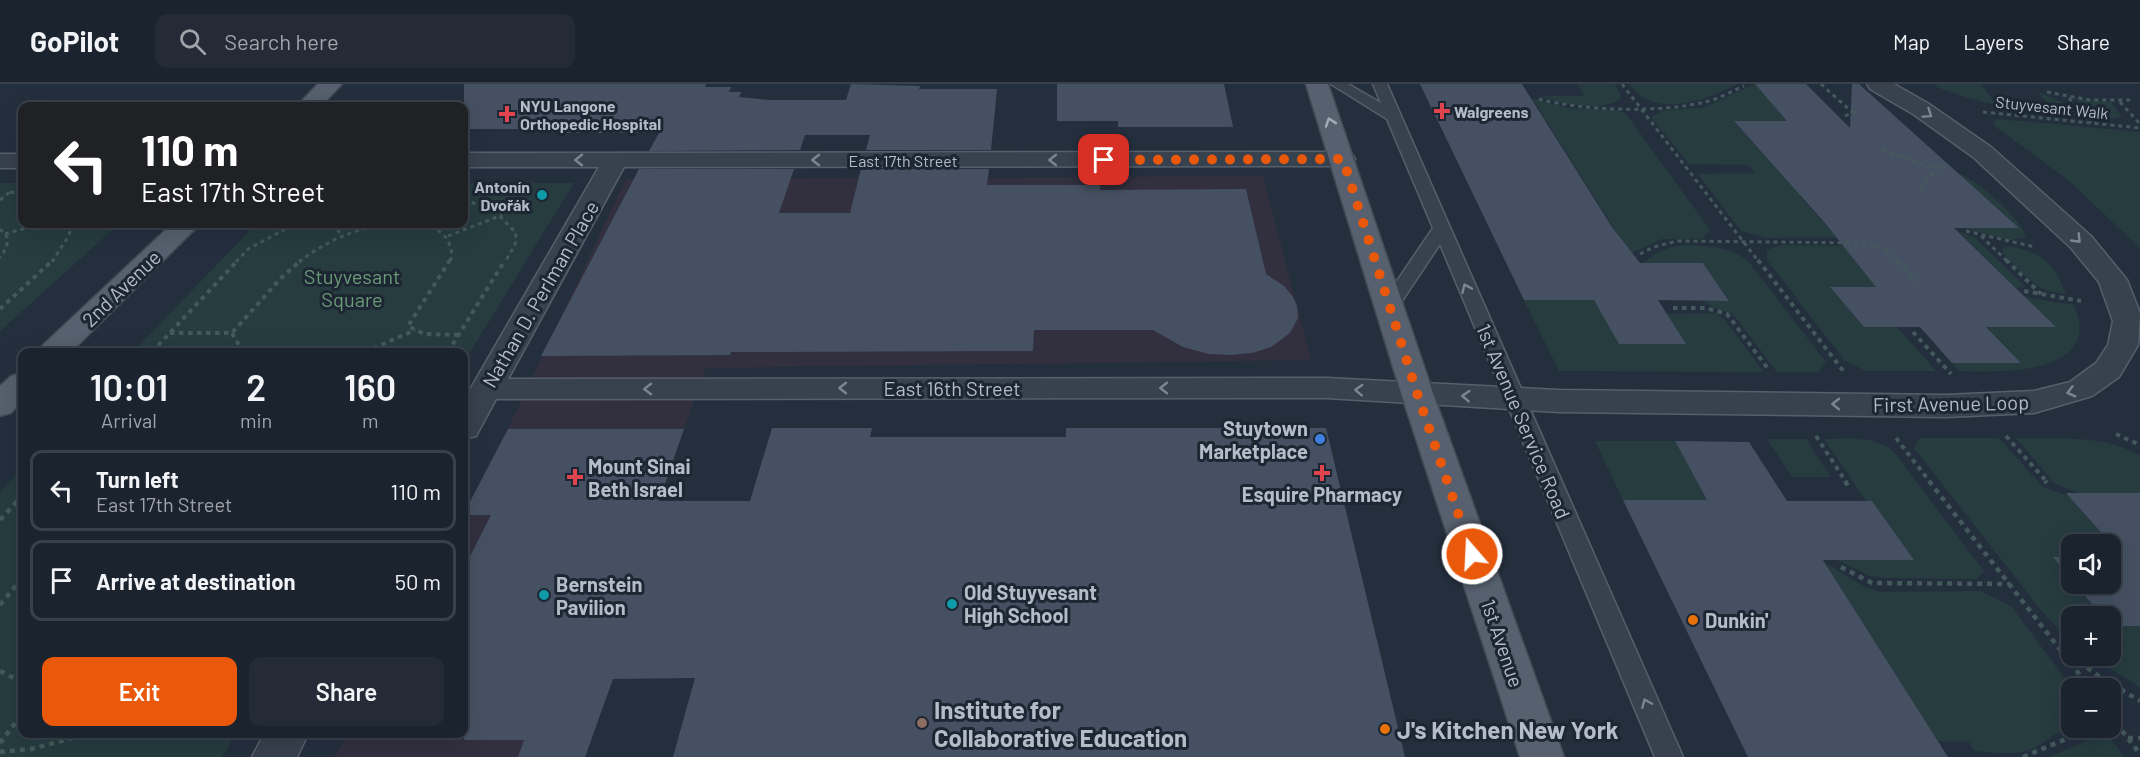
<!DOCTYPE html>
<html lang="en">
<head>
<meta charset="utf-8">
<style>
  :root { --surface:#1b232e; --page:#242b36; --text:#f1f3f6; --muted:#a0a4aa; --line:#39404a; --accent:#ea580c }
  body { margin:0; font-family:Barlow,sans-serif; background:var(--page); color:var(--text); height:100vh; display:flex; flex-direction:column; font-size:22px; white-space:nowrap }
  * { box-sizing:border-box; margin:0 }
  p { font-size:20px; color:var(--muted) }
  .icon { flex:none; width:33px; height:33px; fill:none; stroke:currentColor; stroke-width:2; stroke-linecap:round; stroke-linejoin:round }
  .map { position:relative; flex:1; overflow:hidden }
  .panel { position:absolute; left:18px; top:264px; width:450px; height:390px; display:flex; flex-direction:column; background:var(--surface); border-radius:12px; box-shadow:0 6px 24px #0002,0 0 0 2px var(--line) }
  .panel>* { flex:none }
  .guide { position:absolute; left:18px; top:18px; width:450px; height:126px; border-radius:12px; box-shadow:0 6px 24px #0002,0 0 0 2px var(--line); background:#202124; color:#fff; overflow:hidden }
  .controls { position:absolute; left:2061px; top:450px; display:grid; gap:12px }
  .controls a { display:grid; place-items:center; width:60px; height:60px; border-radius:12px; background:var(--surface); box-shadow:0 6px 24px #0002,0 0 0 2px var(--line); font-size:30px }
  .pin { position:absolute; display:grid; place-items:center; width:51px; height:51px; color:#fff; margin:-26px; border-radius:12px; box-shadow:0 3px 9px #0006 }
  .me { position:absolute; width:66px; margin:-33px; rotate:341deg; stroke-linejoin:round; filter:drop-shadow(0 0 4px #0008) }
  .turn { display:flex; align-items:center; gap:21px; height:126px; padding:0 24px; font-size:27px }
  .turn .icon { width:78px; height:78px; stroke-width:2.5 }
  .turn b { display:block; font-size:42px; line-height:51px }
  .eta { display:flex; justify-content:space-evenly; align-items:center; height:102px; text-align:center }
  .eta b { font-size:36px; font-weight:600; line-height:42px }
  .button { display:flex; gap:12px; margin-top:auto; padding:12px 24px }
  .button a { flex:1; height:69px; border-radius:12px; background:var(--accent); color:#fff; font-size:24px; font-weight:600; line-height:69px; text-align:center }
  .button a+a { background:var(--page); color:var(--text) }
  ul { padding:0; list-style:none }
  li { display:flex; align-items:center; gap:18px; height:81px; margin:0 12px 9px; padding:0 12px; border:3px solid var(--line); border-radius:12px }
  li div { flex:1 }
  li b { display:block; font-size:22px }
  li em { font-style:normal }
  header { display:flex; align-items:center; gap:36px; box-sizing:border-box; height:84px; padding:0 30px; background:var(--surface); border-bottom:2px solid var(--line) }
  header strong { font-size:28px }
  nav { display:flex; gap:33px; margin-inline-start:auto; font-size:21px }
  .search { width:420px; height:54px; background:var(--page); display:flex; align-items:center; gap:15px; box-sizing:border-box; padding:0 21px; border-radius:12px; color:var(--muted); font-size:22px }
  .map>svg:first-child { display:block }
  .medical { fill:#32303f }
  .green { fill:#263c3f }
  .building { fill:#455162 }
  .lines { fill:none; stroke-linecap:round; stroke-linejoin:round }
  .service-casing { stroke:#565f6c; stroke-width:3 }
  .minor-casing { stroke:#565f6c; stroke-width:3 }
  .primary-casing { stroke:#414a57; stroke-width:3 }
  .path-far2 { stroke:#44595c; stroke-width:3; stroke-dasharray:4 4; stroke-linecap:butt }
  .path-far1 { stroke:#44595c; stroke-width:4; stroke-dasharray:4.5 4.5; stroke-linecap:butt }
  .path { stroke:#44595c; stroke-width:4.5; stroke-dasharray:5 5; stroke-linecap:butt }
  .service { fill:#38414e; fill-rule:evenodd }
  .minor { fill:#38414e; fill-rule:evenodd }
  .primary { fill:#56606e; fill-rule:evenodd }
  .oneway { stroke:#7c8592 }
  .oneway2 { stroke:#a1aab7 }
  .route { stroke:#ea580c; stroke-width:10; stroke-dasharray:0 18 }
  .health-dot { fill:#e0444e; stroke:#1d2633; stroke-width:2 }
  .culture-dot { fill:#0f9aa8; stroke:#1d2633; stroke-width:2 }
  .shop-dot { fill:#3f7fe0; stroke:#1d2633; stroke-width:2 }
  .food-dot { fill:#e8710a; stroke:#1d2633; stroke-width:2 }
  .education-dot { fill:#8d6e63; stroke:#1d2633; stroke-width:2 }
  .labels { text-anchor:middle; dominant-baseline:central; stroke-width:6; stroke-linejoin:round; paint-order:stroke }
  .far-poi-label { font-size:16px; font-weight:bold; fill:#b4bcc9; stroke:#1d2633; text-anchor:start }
  .far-street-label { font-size:16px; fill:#b4bcc9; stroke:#1d2633 }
  .park-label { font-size:20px; fill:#6b9a76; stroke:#1d2633 }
  .street-label { font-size:20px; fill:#b4bcc9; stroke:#1d2633 }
  .poi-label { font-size:20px; font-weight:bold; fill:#b4bcc9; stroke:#1d2633; text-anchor:start }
  .near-poi-label { font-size:24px; font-weight:bold; fill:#b4bcc9; stroke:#1d2633; text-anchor:start }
</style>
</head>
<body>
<header>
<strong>GoPilot</strong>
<div class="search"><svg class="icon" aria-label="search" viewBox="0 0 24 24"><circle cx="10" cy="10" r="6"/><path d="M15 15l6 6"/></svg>Search here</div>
<nav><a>Map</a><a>Layers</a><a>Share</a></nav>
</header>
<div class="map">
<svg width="2140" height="673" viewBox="0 0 2140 673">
  <rect width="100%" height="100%" fill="#242f3e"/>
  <path class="medical" d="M1263,92L1311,276L706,284L573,655L592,656L585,673H335L347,650H464V429L508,345L626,95Z"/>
  <path class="green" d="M1577,0H1614L1620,8V15C1600,29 1560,19 1538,12H1585Z
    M1629,0H1738C1704,17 1656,36 1629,0Z
    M1755,0L1790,37L1734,38L1758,64H1816L1801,113L1829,144H1893L1877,153L1767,154L1741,147L1698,90L1755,89L1747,81L1689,80L1651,33L1665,26L1702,24Z
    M1938,0H1981L1995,19L2051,24L2038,8L2066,20L2075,26C2067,33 2054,29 2044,28C2005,24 1971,17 1934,2Z
    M1532,14L1567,24L1617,26L1626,30L1710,146L1702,155H1662L1630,170Z
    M2076,15L2111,18L2122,33C2103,38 2089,29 2076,15Z
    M1998,35L2140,48V164L2068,96L1996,43L1993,38Z
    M1954,88C1972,90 2024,137 2026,153L2010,156L1965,144H2019L1984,112H1927Z
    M0,99H22V140H119L0,247Z
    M464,99H574L464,278V268H133L256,140H464Z
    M1958,147L1974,153L2026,203L2016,204Z
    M1687,161C1709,162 1730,163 1748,177L1826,278L1819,288H1777L1733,230L1714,224L1703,217L1729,216L1703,179H1643C1657,167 1668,162 1687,161Z
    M1781,161L1857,162L1914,203L1831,204L1864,243H1897L1936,287H1866L1845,277L1767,176V166Z
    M2010,162C2042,169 2054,179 2066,210C2036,209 2023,189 2003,169L2002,164Z
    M2025,213L2074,221C2105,291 2000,289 1959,287L1952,279L2020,278L1986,243H2055Z
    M1524,216H1594L1685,260L1667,230L1717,229L1724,235L1764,288L1559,287Z
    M1920,354H1999L2043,403L2069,412L2123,473H2111L2110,460H2072L2071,473H2054L2071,496L2072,500H2075L2102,532H2072L2071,557L2044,530L1914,364Z
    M2016,354C2059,355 2101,350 2140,371V409H2078L2054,399Z
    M1767,355H1806L1831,393H1792Z
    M1824,355C1848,355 1874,351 1894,368L1984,487L1977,495L1884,494L1870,492L1837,476L1913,475L1872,417H1866Z
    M1595,357H1675L1707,416H1623Z
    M22,384V650H236L222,673H0V408Z
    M1825,479L1867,504L1882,508L1980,507L2011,522L2072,604V644H2076C2050,647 2045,662 2026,667C2009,671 1990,668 1974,667L1969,658L1938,657Z
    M2111,542H2140V603L2089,572H2110Z
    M2090,655H2111L2124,673H2049Z"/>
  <path class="building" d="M464,0H706L705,3H731L729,8H741L739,13L769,16H846L851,0L920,2L919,5H997L991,66H866L870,51H805L800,66L649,67L659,49H537L540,45H464Z
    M1057,0H1224L1233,43H1118V37H1057Z
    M1420,0H1522L1612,143L1640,179H1703L1729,217L1658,216L1686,260H1619L1594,216H1524Z
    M1755,0H1806L1850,44L1852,0H1859L2019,144H1954L2056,243H1986L2021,279H1952L1920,243H1864L1830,203H1876L1825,139L1734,37H1787Z
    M639,85H794L779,129H850L861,85H989L987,101H1100V106L1246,105L1266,190L1284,202L1293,213L1297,222L1298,234L1290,249L1271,263L1252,269L1231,271L1209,270L1183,263L1153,246H1034L1033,267L731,268L730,271L541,272Z
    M772,344H872L870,353H1066V344H1326L1405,673H673L695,594L613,595L585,673H518L524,656H464V484L491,431H464V429L508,345H684L659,417H750Z
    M1675,357L1749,358L1787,417H1872L1914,476H1823L1948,673H1748L1623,416H1707Z
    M2066,409H2140V542H2110V532H2102L2075,500H2110V473H2123Z
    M2053,473H2072V496Z"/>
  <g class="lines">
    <defs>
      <path id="service" d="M1331,0H1348L1381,19L1373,0H1387L1683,673H1655L1440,160L1396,226H1382L1380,222L1433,144L1387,35Z"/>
      <path id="minor" d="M1867,0H1894L1929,20L1991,63L2091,152L2127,196L2140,229L2138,261L2119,293L2092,312L2034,329L1946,333L1559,328L1327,314L496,315L476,352L464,355V316L599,83H464V69L1343,68L1352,70L1355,75L1352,80L1343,82L624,83L508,295L1327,294L1559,306L1946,311L2034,307L2070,298L2096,279L2108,261L2113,237L2099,198L2071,164L1973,73L1913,30L1870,5Z
        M0,70H22V84H0Z
        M264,650H308L297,673H252Z"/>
      <path id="primary" d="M318,0H342L321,22H297Z
        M1306,0H1328L1433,309L1564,673H1520L1401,309Z
        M172,140H200L71,268H39L43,261Z
        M22,289V317L11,329L0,332V302L11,292Z"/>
    </defs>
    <use href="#service" class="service-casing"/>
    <use href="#minor" class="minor-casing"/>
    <use href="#primary" class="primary-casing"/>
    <path class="path-far2" d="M1622,0L1759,178
      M1821,0L1852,28
      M2047,8L2090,16H2134
      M2069,14L2091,39
      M1539,15C1583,27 1661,29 1705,18C1719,15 1732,7 1744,2
      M2120,18L2140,40
      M1983,28L2140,44
      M1845,32L1861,25
      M1882,66L1928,82L1947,84
      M1920,104L1937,85
      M10,108L22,110
      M0,116L12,106
      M464,116L494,126L516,149L515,161L505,178
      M332,140L342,151
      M423,140C441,145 451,154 452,173L449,178
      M0,145L7,153V163L0,174
      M1966,147L2035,163
      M5,150L40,140
      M448,152L502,131
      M1981,152L2008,178
      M1640,170L1654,163L1677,157L1867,159L1888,167L1898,178
      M52,178L68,153L73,140
      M236,178L248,165L295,140
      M299,178C326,157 352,146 386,140"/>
    <path class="path-far1" d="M450,176L408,242L424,250L460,251
      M1758,176L1844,288
      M1897,176L1917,197
      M2006,176L2041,210
      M2024,207L2081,217
      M1673,224H1706L1727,230L1769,286
      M0,225L53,176
      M1913,248L1951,290
      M170,249H232L281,194L301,176
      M232,249L243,268
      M152,268L238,176
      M281,268L308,265L334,268
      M365,268L415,246
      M448,268L505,176
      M2116,350L2140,361
      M1816,352L1846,398
      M2006,352L2047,398
      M1896,354L1930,398"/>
    <path class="path" d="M1845,397L1848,402
      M1929,397L2090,604
      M2045,397L2047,399
      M0,436L22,412
      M1841,483L1872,499L2010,500
      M0,521L22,494
      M2063,566L2100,593L2140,617
      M0,587L22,598
      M2110,631L2140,670
      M2128,654H2140
      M0,659L22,630
      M0,668L31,665L88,650
      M2023,673L2073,652L2122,646"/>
    <use href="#service" class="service"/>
    <use href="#minor" class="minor"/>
    <use href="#primary" class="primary"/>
  </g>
  <defs><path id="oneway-chevron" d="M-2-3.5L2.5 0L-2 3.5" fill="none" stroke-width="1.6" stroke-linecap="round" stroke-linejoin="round" transform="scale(1.5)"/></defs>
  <g class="oneway">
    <use href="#oneway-chevron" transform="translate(1928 30) rotate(34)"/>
    <use href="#oneway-chevron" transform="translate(579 76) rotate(180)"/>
    <use href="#oneway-chevron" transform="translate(816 76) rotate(180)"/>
    <use href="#oneway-chevron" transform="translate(1053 76) rotate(180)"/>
    <use href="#oneway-chevron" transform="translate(2077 155) rotate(46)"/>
    <use href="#oneway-chevron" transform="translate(1466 204) rotate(-114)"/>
    <use href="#oneway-chevron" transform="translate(843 304) rotate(180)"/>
    <use href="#oneway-chevron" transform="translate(1164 304) rotate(180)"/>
    <use href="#oneway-chevron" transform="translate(648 305) rotate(180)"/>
    <use href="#oneway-chevron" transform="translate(1359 306) rotate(-177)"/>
    <use href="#oneway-chevron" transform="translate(2071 308) rotate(165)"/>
    <use href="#oneway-chevron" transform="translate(1466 312) rotate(-176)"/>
    <use href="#oneway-chevron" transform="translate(1836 320) rotate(-179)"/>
    <use href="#oneway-chevron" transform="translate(1646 619) rotate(-113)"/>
  </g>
  <use class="oneway2" href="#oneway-chevron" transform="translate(1330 38) rotate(-109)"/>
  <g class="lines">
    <path class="route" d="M1104,76L1343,75L1417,309L1472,470"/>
  </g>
  <g class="health-dot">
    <path d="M1439 18h6v6h6v6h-6v6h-6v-6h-6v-6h6z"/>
    <path d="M504 21h6v6h6v6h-6v6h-6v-6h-6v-6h6z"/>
    <path d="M1319 380h6v6h6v6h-6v6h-6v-6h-6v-6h6z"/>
    <path d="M572 384h6v6h6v6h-6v6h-6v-6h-6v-6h6z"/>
  </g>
  <g class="culture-dot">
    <circle cx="542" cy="111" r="6"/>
    <circle cx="544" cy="511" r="6"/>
    <circle cx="952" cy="520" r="6"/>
  </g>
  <circle class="shop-dot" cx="1320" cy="355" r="6"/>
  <g class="food-dot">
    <circle cx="1693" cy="536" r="6"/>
    <circle cx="1385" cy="645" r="6"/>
  </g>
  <circle class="education-dot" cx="922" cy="639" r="6"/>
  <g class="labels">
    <g class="far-poi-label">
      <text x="520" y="21">NYU Langone<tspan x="520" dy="18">Orthopedic Hospital</tspan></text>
      <text x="1454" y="27">Walgreens</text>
      <text x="530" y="102" text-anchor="end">Antonín<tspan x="530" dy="18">Dvořák</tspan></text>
    </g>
    <g class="far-street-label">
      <text transform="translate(2052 23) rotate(6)">Stuyvesant Walk</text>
      <text x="903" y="76">East 17th Street</text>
    </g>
    <g class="park-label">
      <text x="352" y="192">Stuyvesant<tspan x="352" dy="23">Square</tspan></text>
    </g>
    <g class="street-label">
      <text transform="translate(121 204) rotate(-44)">2nd Avenue</text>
      <text transform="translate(540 210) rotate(-60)">Nathan D. Perlman Place</text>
      <text x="952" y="304">East 16th Street</text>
      <text transform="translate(1951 319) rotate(-1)">First Avenue Loop</text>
      <text transform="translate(1524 337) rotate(67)">1st Avenue Service Road</text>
      <text transform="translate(1503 559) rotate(71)">1st Avenue</text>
    </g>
    <g class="poi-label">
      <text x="1308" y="344" text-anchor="end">Stuytown<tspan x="1308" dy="23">Marketplace</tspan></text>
      <text x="588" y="382">Mount Sinai<tspan x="588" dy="23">Beth Israel</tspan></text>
      <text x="1322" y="410" text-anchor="middle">Esquire Pharmacy</text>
      <text x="556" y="500">Bernstein<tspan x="556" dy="23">Pavilion</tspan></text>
      <text x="964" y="508">Old Stuyvesant<tspan x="964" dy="23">High School</tspan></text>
      <text x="1705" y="536">Dunkin'</text>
    </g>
    <g class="near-poi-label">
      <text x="934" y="625">Institute for<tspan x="934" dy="28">Collaborative Education</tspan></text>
      <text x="1397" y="645">J's Kitchen New York</text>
    </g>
  </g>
</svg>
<div class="controls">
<a><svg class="icon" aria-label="sound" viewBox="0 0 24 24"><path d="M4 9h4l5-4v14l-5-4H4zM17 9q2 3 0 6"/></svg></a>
<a>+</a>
<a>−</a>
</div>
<div class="pin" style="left:1104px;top:76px;background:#d93025"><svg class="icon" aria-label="arrive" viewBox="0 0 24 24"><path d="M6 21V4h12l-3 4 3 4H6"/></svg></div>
<svg class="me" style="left:1472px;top:470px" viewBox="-20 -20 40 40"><circle r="17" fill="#ea580c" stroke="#fff" stroke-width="3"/><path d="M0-11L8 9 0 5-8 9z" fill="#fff"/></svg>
<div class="guide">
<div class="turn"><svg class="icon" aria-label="left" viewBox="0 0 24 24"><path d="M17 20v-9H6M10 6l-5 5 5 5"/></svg><div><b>110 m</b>East 17th Street</div></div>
</div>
<section class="panel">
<div class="eta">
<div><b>10:01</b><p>Arrival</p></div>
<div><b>2</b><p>min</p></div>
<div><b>160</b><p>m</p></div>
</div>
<ul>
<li><svg class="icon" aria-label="left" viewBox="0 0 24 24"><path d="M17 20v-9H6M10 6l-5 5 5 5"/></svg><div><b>Turn left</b><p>East 17th Street</p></div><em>110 m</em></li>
<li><svg class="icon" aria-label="arrive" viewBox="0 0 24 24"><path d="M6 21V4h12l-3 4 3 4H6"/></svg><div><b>Arrive at destination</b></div><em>50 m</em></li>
</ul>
<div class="button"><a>Exit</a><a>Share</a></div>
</section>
</div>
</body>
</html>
